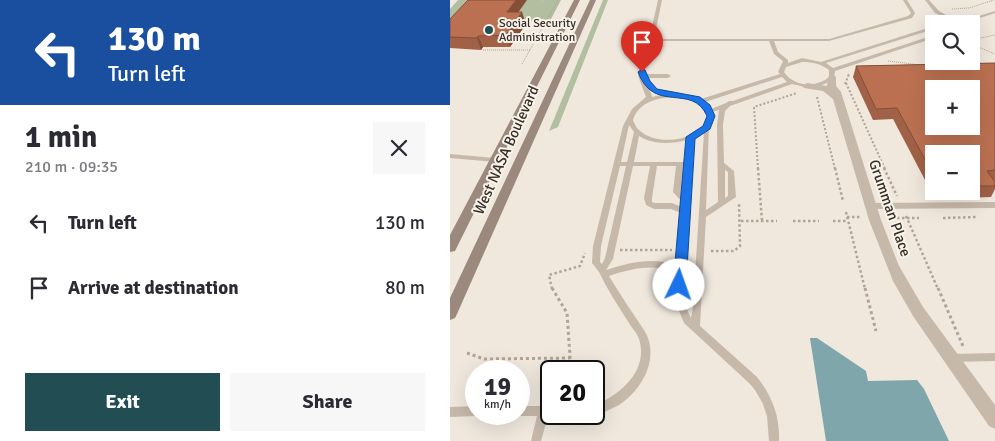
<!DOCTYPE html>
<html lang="en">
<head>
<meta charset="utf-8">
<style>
  :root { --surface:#fff; --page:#f7f7f7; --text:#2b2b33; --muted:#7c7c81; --accent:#224d53 }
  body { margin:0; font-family:Signika,sans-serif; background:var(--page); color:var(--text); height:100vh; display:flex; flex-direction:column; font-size:19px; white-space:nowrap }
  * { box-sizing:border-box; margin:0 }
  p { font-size:16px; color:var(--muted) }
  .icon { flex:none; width:28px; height:28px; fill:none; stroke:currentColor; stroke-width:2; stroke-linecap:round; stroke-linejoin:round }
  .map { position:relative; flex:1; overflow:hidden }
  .sheet { display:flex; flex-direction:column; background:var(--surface); width:450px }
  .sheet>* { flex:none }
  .guide { background:#1a4fa0; color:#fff; overflow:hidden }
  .tools { position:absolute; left:475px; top:15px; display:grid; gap:10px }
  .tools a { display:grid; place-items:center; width:55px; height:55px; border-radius:0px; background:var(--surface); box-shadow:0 5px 20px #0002; font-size:25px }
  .speed { position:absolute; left:15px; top:360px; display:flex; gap:10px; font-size:25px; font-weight:700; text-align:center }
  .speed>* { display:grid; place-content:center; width:65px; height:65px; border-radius:50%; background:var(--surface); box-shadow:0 5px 20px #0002; line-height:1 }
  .speed small { font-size:12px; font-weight:400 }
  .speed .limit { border:2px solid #111; border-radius:8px; background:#fff; color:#111 }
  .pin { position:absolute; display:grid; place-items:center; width:42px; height:42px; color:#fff; margin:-51px -21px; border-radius:50% 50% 50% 0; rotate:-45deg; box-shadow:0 0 5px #0007 }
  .pin .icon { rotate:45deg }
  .me { position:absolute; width:55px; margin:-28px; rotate:3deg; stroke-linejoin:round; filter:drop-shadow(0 0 4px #0008) }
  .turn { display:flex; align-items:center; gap:18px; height:105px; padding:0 25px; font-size:22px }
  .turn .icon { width:65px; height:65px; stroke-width:2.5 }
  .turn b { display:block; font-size:35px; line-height:42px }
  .round { display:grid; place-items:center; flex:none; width:52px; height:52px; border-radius:0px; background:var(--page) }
  .head { display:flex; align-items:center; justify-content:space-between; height:85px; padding:0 25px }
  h1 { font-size:30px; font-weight:700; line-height:38px }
  .button { display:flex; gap:10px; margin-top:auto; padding:10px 25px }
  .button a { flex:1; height:58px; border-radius:0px; background:var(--accent); color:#fff; font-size:20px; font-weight:700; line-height:58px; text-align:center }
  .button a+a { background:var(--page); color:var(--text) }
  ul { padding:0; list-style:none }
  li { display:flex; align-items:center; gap:15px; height:65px; padding:0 25px }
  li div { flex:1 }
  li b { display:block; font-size:19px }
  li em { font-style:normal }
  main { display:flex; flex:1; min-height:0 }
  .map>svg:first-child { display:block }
  .green { fill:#b1be9f }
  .water { fill:#7fa6aa }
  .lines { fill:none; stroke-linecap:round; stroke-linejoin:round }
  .path-far3 { stroke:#b3a395; stroke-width:1; stroke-dasharray:1 1; stroke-linecap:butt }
  .path-far2 { stroke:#b3a395; stroke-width:2; stroke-dasharray:2 2; stroke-linecap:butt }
  .path-far1 { stroke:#b3a395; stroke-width:2.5; stroke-dasharray:2.5 2.5; stroke-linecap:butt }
  .path { stroke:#b3a395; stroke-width:3; stroke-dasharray:3 3; stroke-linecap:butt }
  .lane { fill:#c7b9aa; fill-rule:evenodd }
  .street { fill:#c7b9aa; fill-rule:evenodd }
  .secondary { fill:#9a897c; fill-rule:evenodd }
  .wall { fill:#a16146; fill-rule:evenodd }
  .shaded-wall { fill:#834f39 }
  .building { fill:#bb7151; stroke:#834f39; fill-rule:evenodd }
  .route { fill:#1a73e8; stroke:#114b97 }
  .poi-dot { fill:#224d53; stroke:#f8f2e9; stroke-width:2 }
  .labels { text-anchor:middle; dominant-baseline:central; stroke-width:4; stroke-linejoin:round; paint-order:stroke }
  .far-poi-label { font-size:12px; fill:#352e29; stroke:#f8f2e9; text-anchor:start }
  .street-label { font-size:15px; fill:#352e29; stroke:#f8f2e9 }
</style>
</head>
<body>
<main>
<section class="sheet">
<div class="guide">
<div class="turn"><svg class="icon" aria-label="left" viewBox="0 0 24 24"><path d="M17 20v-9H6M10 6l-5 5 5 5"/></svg><div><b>130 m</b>Turn left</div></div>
</div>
<div class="head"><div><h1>1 min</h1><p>210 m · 09:35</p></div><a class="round"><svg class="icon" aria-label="close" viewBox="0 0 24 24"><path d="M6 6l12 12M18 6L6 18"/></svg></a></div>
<ul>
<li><svg class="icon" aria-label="left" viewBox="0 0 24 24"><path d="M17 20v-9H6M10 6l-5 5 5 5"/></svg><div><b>Turn left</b></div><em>130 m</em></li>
<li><svg class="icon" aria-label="arrive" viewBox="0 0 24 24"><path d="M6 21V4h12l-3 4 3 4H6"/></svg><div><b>Arrive at destination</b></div><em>80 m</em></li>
</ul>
<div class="button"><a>Exit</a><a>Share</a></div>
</section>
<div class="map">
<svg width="545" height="441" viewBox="0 0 545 441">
  <rect width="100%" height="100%" fill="#f0e8dd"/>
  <path class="green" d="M8,0H111L100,21L0,22V9Z
    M153,0H158L108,127L99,131Z"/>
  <path class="water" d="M360,338H367L416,371L418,381L467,380L474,389L499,441H376Z"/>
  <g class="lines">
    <path class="path-far3" d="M502,9L519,8L544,0
      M521,40L545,35
      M521,44L545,54
      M33,50H81
      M438,61L470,65
      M72,64L108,0
      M398,75L399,73"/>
    <path class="path-far2" d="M396,83L435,169
      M395,84L399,74
      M367,97L385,169
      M308,169L304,107L347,93"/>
    <path class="path-far1" d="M308,168L312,221
      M385,168L393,201
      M434,168L447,196
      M396,212L415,289
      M456,216L488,289
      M397,217H411
      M437,218H469
      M493,218L526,217
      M291,221H327
      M343,221H369
      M383,221H398
      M170,250H222
      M261,251H284L290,246L289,203
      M102,289L99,275L130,266L135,253"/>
    <path class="path" d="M102,288L117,313L121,371
      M415,288L426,331
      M488,288L513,346
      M17,353L34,359L120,358"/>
    <path class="lane" d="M92,0H96L93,2L91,1Z
      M208,0H212L204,39H379L458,16L461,13L453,0H457L465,13L462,18L379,41H324L328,52L338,60V63L352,58L371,62L484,26V29L376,63L383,68L484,35V38L385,71L384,78L379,82L372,85L363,87H355L342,84L280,106L275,111L273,125L274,163L284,171L286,197L256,217L250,326L307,377C322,396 330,416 329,441H319L317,416L313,404L305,390L299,383L234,323L225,301L227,271C204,264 181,268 159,276C167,289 175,302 184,315C189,323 195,330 198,338C207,364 190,391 169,405C161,409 152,413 144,416L140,414H144V406C170,395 199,371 189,339C187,333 182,328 179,323C168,306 157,289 149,272L142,263L143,246L173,126L182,109L196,97L188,76L192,60L199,40ZM203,41H319L324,54L333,61L328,72L330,74L251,99C235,93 218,93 202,97C201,90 195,85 194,78H218L221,76L218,74H194L197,60ZM352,62C363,62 371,64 379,70V77C366,88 344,87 334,72L336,67ZM332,77L337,82L283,101H279L276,103L261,109L255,102ZM227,97C242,99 253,102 258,116C256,120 255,124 252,127C238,142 205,145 189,130C186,128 185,124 183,120C189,101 210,97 227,97ZM269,110L267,125L268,202L256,210L259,126L264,116L262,112ZM179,125L184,132L177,162H171ZM254,132L243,307L241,318L233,301L243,138L249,135ZM189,136C203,145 221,144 237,140L235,162H184ZM170,166H176L155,258L152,264L150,262L151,246ZM183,166H200L194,198L196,205L204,209H221L231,213L227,265C203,257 180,262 156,270L163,259ZM207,166H226L223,192L232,202V207L222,203H205L202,202V198ZM233,166H235L233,194L231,192ZM275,170L278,172V196L275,198Z
      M475,0H479L489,11L509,22L545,11V13L512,24H504L505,23L485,13Z
      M494,23L502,24H492Z
      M0,154L45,158L48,160L45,162L0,158Z
      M545,202V208L420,209L416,206L420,203Z
      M545,353V361L502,362L499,361L497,358L499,355L502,354Z
      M26,406V414H30V415L26,416L0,417V407Z
      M69,406H101V414H105L101,416H98L91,441H81L87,416H69L65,415V414H69Z"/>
    <path class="street" d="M382,74L386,77V86L391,92L431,220L449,266L473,307L545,405V429L539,426L463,316L443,281L419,220L383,99L373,91L354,88L352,86L357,83L377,86L378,77Z"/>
    <path class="secondary" d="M124,0H130L7,247L5,251L0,252V235Z
      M140,0H146L7,314L5,318L0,320V298Z"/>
  </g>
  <path class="wall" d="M68,12L76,24L60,47H33L31,50L0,48V19Z
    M545,63V189L541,197L485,199L443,119L423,120L403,77L406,66ZM484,154H521V191H484Z"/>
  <path class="shaded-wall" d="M66,0H77L60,24L57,12Z
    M72,12L76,24L60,47L56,35Z
    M28,36L33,47L31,50L27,38Z"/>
  <path class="building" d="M18,0H66L57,12H72L56,35L28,36L27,38L0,37V19Z
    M545,63V170L537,171L545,182V186H521V154H484V176L447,108L426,109L406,66ZM484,89H521V126H484Z"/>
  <path class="route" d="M192,69L195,70L200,81L207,89L250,97L260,105L265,116L260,129L245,139L236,285L234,289L229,290L225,289L223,285L236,137L253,126L257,116C242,82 204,115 188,72Z"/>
  <circle class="poi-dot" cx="39" cy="30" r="5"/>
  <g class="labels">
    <g class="far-poi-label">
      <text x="49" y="23">Social Security<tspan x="49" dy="14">Administration</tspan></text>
    </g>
    <g class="street-label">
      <text transform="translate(56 150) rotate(-66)">West NASA Boulevard</text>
      <text transform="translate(440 208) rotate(71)">Grumman Place</text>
    </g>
  </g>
</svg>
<div class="tools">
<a><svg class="icon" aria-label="search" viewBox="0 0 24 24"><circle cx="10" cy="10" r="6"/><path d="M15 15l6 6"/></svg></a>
<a>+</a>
<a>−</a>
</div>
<div class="speed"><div>19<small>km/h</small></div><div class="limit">20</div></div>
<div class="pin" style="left:192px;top:72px;background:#d93025"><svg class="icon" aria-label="arrive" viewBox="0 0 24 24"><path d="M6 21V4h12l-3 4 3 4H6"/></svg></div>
<svg class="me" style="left:229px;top:285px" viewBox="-20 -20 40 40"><circle r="19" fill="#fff"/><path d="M0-13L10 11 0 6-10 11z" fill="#1a73e8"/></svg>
</div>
</main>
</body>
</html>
